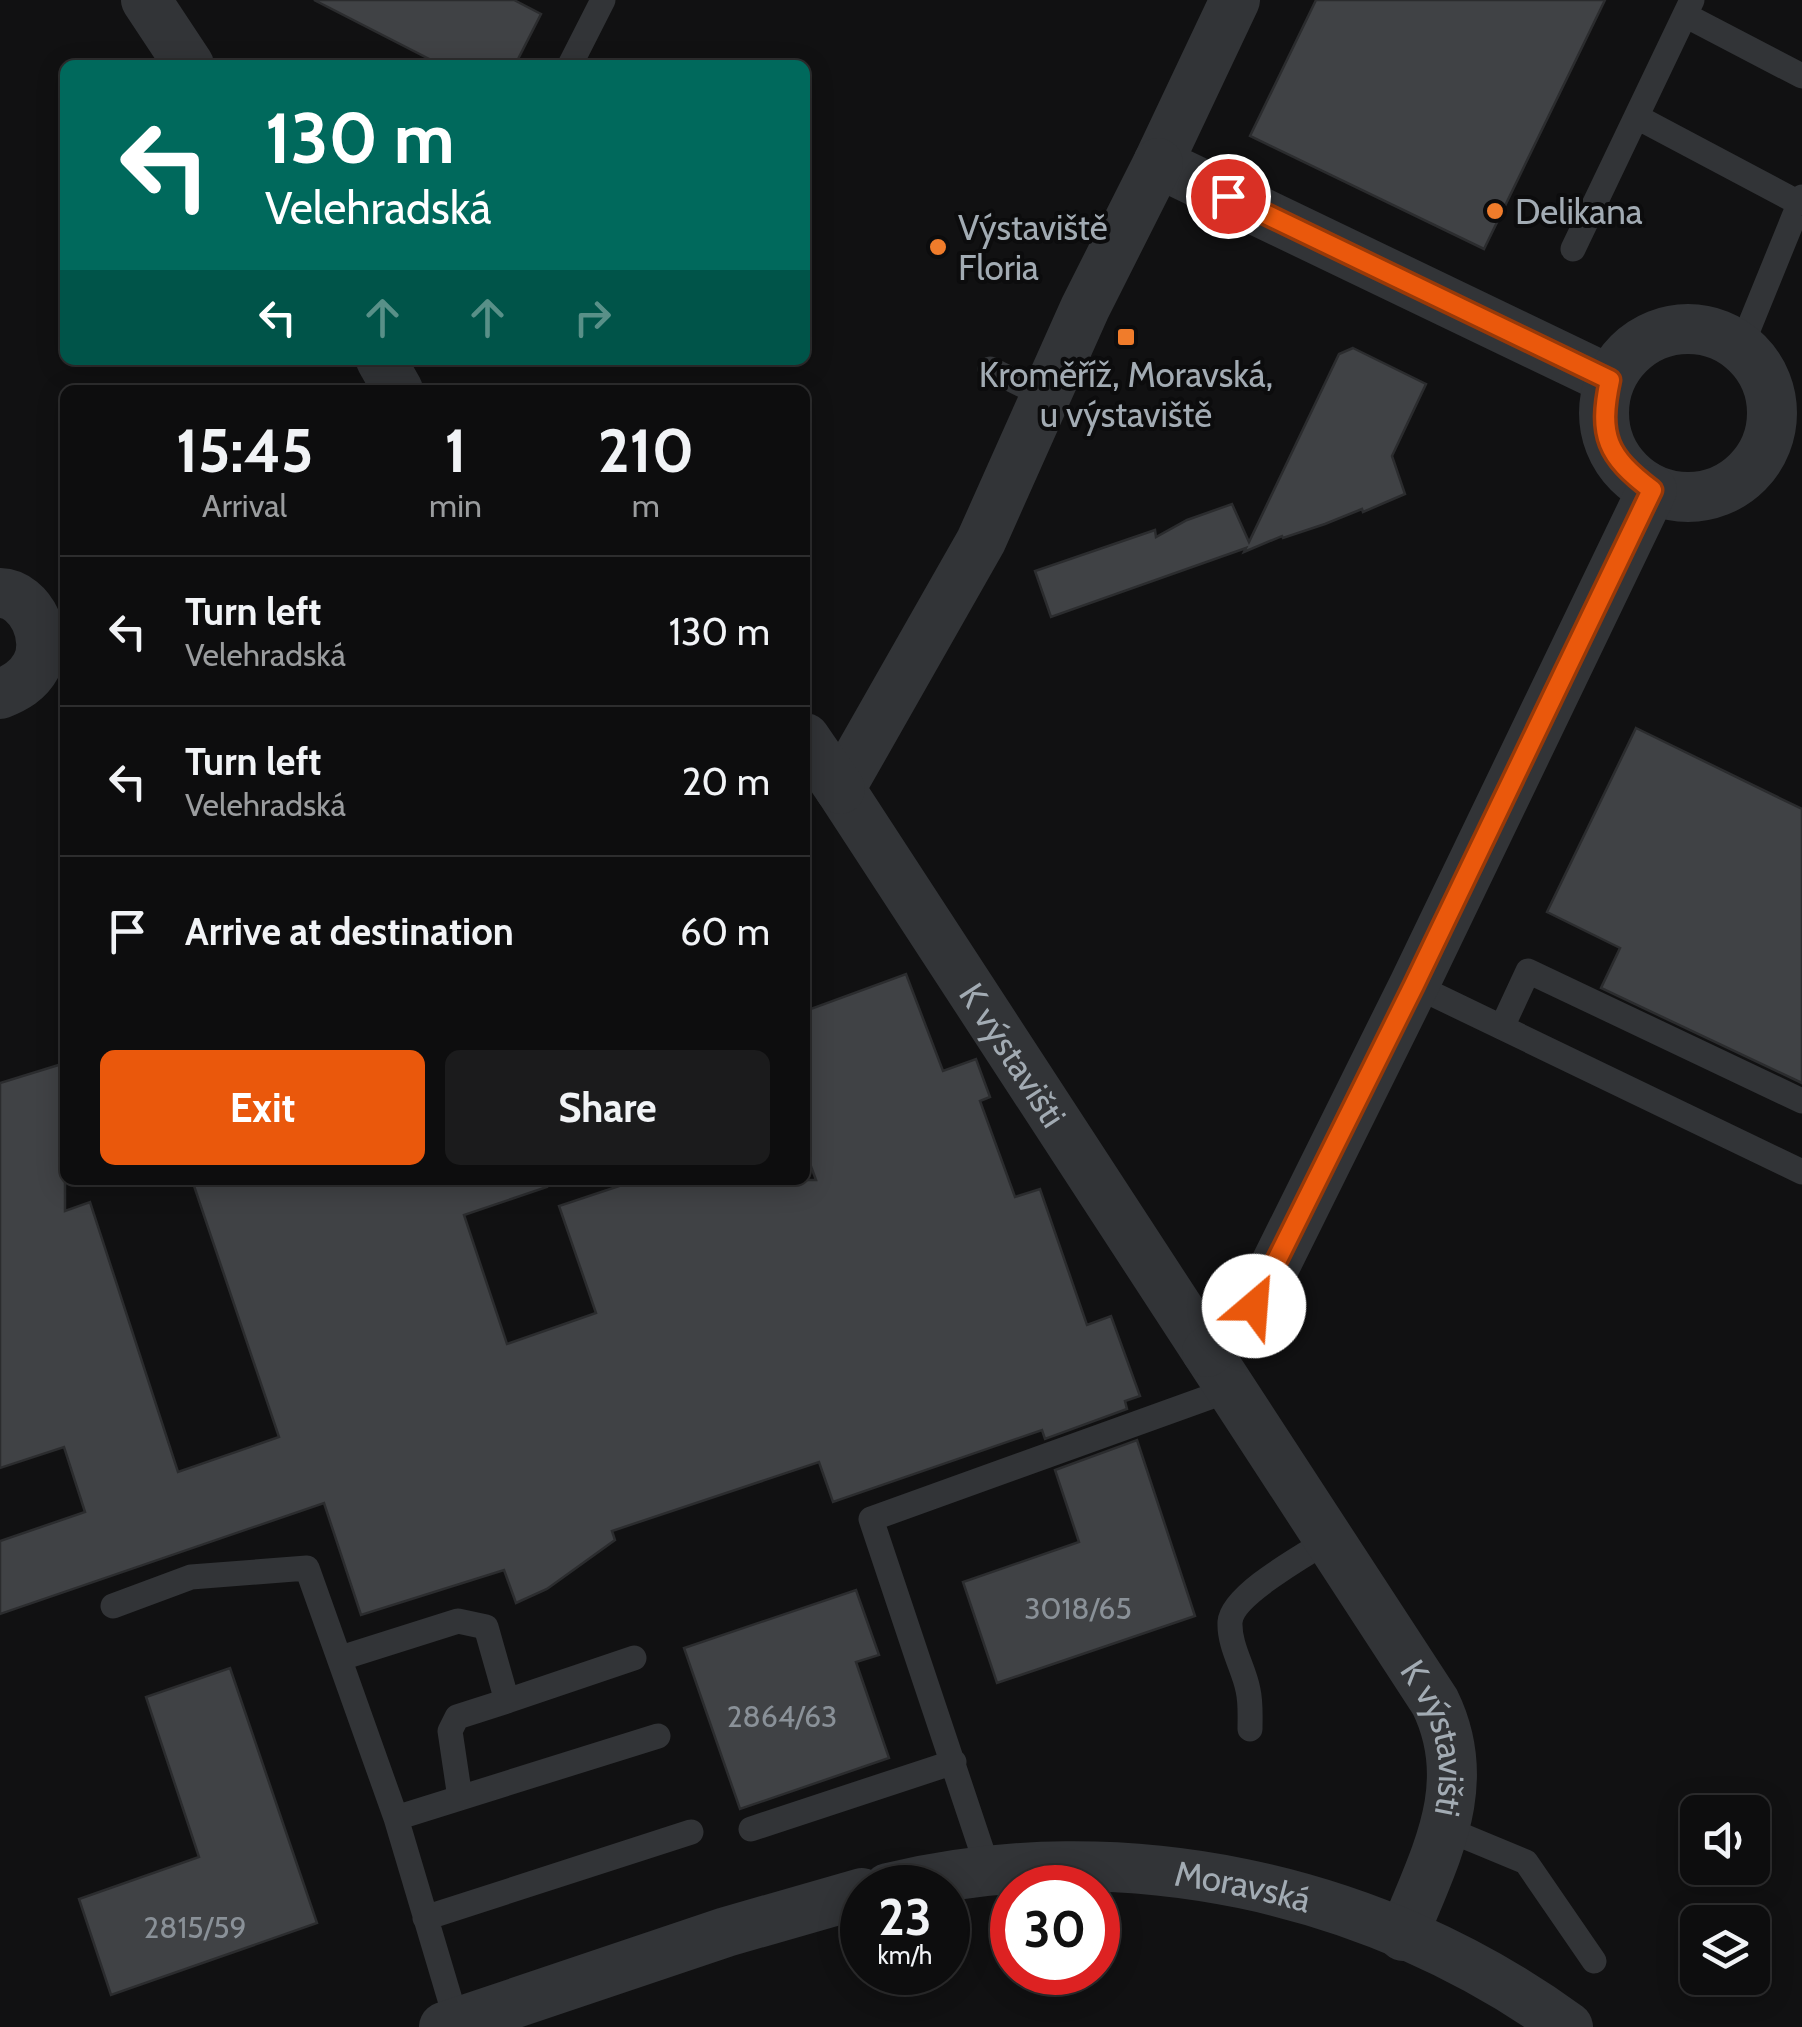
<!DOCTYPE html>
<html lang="en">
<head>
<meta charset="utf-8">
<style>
  :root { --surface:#0d0d0e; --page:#1b1b1c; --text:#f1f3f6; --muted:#9a9c9e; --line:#2d2d2e; --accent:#ea580c }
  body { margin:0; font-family:Cabin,sans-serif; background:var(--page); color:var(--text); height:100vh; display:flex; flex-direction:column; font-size:38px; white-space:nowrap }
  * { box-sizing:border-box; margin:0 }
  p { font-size:32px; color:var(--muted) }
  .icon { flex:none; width:55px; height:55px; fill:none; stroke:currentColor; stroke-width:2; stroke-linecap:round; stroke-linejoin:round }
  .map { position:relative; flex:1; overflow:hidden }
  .drawer { position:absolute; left:60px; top:385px; width:750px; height:800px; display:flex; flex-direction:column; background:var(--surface); border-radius:15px; box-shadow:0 5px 25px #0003,0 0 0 2px var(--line) }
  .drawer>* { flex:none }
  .banner { position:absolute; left:60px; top:60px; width:750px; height:305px; border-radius:15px; box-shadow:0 5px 25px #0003,0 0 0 2px var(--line); background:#00695c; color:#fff; overflow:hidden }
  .tools { position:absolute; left:1680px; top:1795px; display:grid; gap:20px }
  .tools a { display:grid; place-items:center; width:90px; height:90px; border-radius:15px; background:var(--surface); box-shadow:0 5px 25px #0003,0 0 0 2px var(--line); font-size:50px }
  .speed { position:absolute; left:840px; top:1865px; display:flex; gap:20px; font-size:50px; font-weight:700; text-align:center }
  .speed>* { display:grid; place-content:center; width:130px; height:130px; border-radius:50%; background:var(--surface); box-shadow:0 5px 25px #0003,0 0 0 2px var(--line); line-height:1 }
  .speed small { font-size:25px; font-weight:400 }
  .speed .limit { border:15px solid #d22; background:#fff; color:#111 }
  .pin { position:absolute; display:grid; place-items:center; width:85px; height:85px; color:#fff; margin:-42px; border:5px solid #fff; border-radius:50%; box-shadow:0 2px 10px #0007 }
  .me { position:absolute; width:110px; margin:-55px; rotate:27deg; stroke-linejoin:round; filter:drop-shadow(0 0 8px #0008) }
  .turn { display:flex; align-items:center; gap:35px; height:210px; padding:0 40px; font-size:45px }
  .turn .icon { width:130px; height:130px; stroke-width:2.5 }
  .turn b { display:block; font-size:70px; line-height:85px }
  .lanes { display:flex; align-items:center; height:95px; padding:0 40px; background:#0003; justify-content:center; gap:50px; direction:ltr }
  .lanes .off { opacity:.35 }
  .eta { display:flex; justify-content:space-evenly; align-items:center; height:170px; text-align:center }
  .eta b { font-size:60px; font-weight:800; line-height:70px }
  .cta { display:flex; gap:20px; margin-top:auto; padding:20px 40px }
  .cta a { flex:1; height:115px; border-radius:15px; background:var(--accent); color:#fff; font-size:40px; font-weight:800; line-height:115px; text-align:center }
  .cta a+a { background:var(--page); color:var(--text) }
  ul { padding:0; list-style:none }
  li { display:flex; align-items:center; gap:30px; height:150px; padding:0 40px; border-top:2px solid var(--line) }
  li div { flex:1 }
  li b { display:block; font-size:38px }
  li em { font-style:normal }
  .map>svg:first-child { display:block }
  .building { fill:#404245; stroke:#2b2c2e; stroke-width:2.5 }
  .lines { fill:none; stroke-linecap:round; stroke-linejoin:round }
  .service { stroke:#323437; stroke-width:25 }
  .minor { stroke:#323437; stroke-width:50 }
  .route-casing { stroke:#983908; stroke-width:25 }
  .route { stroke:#ea580c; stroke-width:18 }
  .poi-dot { fill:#f07c2b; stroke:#0c0c0d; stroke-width:4 }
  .labels { text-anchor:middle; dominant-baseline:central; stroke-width:8; stroke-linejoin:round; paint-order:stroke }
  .number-label { font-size:30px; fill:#8a9198 }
  .poi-label { font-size:35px; fill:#a2abb3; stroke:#0c0c0d; text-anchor:start }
  .street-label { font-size:35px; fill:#a2abb3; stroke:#0c0c0d }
</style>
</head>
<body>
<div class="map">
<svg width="1802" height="2027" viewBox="0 0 1802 2027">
  <rect width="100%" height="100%" fill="#111112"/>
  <path class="building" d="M314,0H514L541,14L515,65H441Z
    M1316,0H1605L1484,249L1250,136Z
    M1353,348L1426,384L1392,456L1405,494L1363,512L1362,509L1325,524L1283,538L1282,536L1244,552L1246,548L1051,617L1035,571L1155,530L1156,537L1187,520L1232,504L1249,542L1339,354Z
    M1636,728L1802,809V1083L1601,988L1620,948L1547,912Z
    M906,974L943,1071L976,1059L990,1097L980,1101L1015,1197L1040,1189L1087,1325L1111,1316L1140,1396L1125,1401L1127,1409L1045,1439L1042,1430L833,1502L819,1462L612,1531L615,1540L547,1589L516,1603L504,1570L361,1615L324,1503L0,1614V1541L85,1512L64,1447L0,1468V1083L65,1063V1211L90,1202L178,1472L279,1437L192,1180H546L547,1187L464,1215L507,1344L596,1313L559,1206L637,1180H816L805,1150V1011Z
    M1137,1440L1195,1616L997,1683L963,1582L1079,1542L1055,1470Z
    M856,1590L879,1655L856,1662L889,1758L740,1809L684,1648Z
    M230,1668L317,1923L111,1995L79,1899L199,1857L146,1697Z"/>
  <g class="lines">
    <path class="service" d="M1685,15L1802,76
      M570,65L603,0
      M1637,117L1799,203
      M1573,249L1692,0
      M1741,347L1802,197
      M990,369L1045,396
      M1414,985L1802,1172
      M1502,1027L1528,971L1802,1101
      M113,1606L191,1577L307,1568L396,1818L457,2023
      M341,1658L458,1621L486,1627L507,1701L634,1658
      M1250,1729C1250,1717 1251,1703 1248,1690C1244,1668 1229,1646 1230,1622C1232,1594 1307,1554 1330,1539
      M460,1798L450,1731L457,1717L507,1701
      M396,1818L658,1736
      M1444,1828L1526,1862L1594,1961
      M751,1829L954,1762
      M989,1872L871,1519L1232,1389
      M425,1918L691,1832"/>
    <g class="minor">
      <path d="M146,0L189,65"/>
      <path d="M1235,0L1158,163L1610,380"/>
      <path id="s1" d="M1158,163L1085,308L981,541L840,789L1435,1702C1476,1786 1434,1857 1403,1936"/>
      <circle cx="1688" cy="413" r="84"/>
      <path d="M381,360L398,390"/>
      <path d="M0,593C32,594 51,640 36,666C28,681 15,688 0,694"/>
      <path d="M805,738L840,789"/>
      <path d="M1207,1352L1237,1328L1255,1306L1414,985L1652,490"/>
      <path id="s2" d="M888,1888C1121,1832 1375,1886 1568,2027"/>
      <path d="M444,2027L726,1932L862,1893"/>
    </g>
  </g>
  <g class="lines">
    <defs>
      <path id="route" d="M1228,196L1610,380C1598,436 1607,456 1652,490L1414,985L1254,1306"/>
    </defs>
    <use href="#route" class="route-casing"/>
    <use href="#route" class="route"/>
  </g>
  <g class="poi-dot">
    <circle cx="1495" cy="211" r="10"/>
    <circle cx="938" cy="247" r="10"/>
    <rect x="1116" y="327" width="20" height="20" rx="5"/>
  </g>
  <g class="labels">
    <g class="number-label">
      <text x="1078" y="1608">3018/65</text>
      <text x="782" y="1716">2864/63</text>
      <text x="195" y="1927">2815/59</text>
    </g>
    <g class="poi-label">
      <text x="1515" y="211">Delikana</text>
      <text x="958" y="227">Výstaviště<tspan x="958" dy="40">Floria</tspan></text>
      <text x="1126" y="374" text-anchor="middle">Kroměříž, Moravská,<tspan x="1126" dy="40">u výstaviště</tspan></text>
    </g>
    <g class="street-label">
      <text stroke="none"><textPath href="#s1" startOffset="1020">K výstavišti</textPath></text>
      <text stroke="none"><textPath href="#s1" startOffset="1828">K výstavišti</textPath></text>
      <text stroke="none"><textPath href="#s2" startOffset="358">Moravská</textPath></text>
    </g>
  </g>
</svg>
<div class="tools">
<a><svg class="icon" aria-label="sound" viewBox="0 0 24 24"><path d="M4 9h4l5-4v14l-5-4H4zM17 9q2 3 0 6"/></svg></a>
<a><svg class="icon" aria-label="layers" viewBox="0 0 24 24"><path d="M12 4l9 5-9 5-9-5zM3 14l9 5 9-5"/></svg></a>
</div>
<div class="speed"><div>23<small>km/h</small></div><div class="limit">30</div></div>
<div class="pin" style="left:1228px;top:196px;background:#d93025"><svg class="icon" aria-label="arrive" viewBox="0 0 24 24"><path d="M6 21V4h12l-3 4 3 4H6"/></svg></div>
<svg class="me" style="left:1254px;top:1306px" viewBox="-20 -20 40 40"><circle r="19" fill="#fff"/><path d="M0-13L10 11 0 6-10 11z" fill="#ea580c"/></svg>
<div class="banner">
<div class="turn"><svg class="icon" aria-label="left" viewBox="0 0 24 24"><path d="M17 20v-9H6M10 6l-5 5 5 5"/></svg><div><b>130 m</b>Velehradská</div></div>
<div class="lanes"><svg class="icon" aria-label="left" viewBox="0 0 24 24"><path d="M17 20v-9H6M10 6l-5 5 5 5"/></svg><svg class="icon off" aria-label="ahead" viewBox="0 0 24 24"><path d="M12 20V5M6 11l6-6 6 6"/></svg><svg class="icon off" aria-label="ahead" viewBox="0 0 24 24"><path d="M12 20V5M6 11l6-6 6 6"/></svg><svg class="icon off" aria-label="right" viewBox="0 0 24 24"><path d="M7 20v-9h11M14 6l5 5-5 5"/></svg></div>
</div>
<section class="drawer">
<div class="eta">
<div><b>15:45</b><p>Arrival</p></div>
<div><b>1</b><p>min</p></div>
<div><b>210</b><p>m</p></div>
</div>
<ul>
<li><svg class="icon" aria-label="left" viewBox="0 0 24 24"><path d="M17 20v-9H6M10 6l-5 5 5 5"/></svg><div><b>Turn left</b><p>Velehradská</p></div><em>130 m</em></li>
<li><svg class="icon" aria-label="left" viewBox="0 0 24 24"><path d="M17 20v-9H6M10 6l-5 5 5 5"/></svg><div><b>Turn left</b><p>Velehradská</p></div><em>20 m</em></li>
<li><svg class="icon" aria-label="arrive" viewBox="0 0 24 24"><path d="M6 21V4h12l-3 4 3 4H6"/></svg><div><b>Arrive at destination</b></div><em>60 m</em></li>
</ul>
<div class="cta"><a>Exit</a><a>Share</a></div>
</section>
</div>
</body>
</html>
